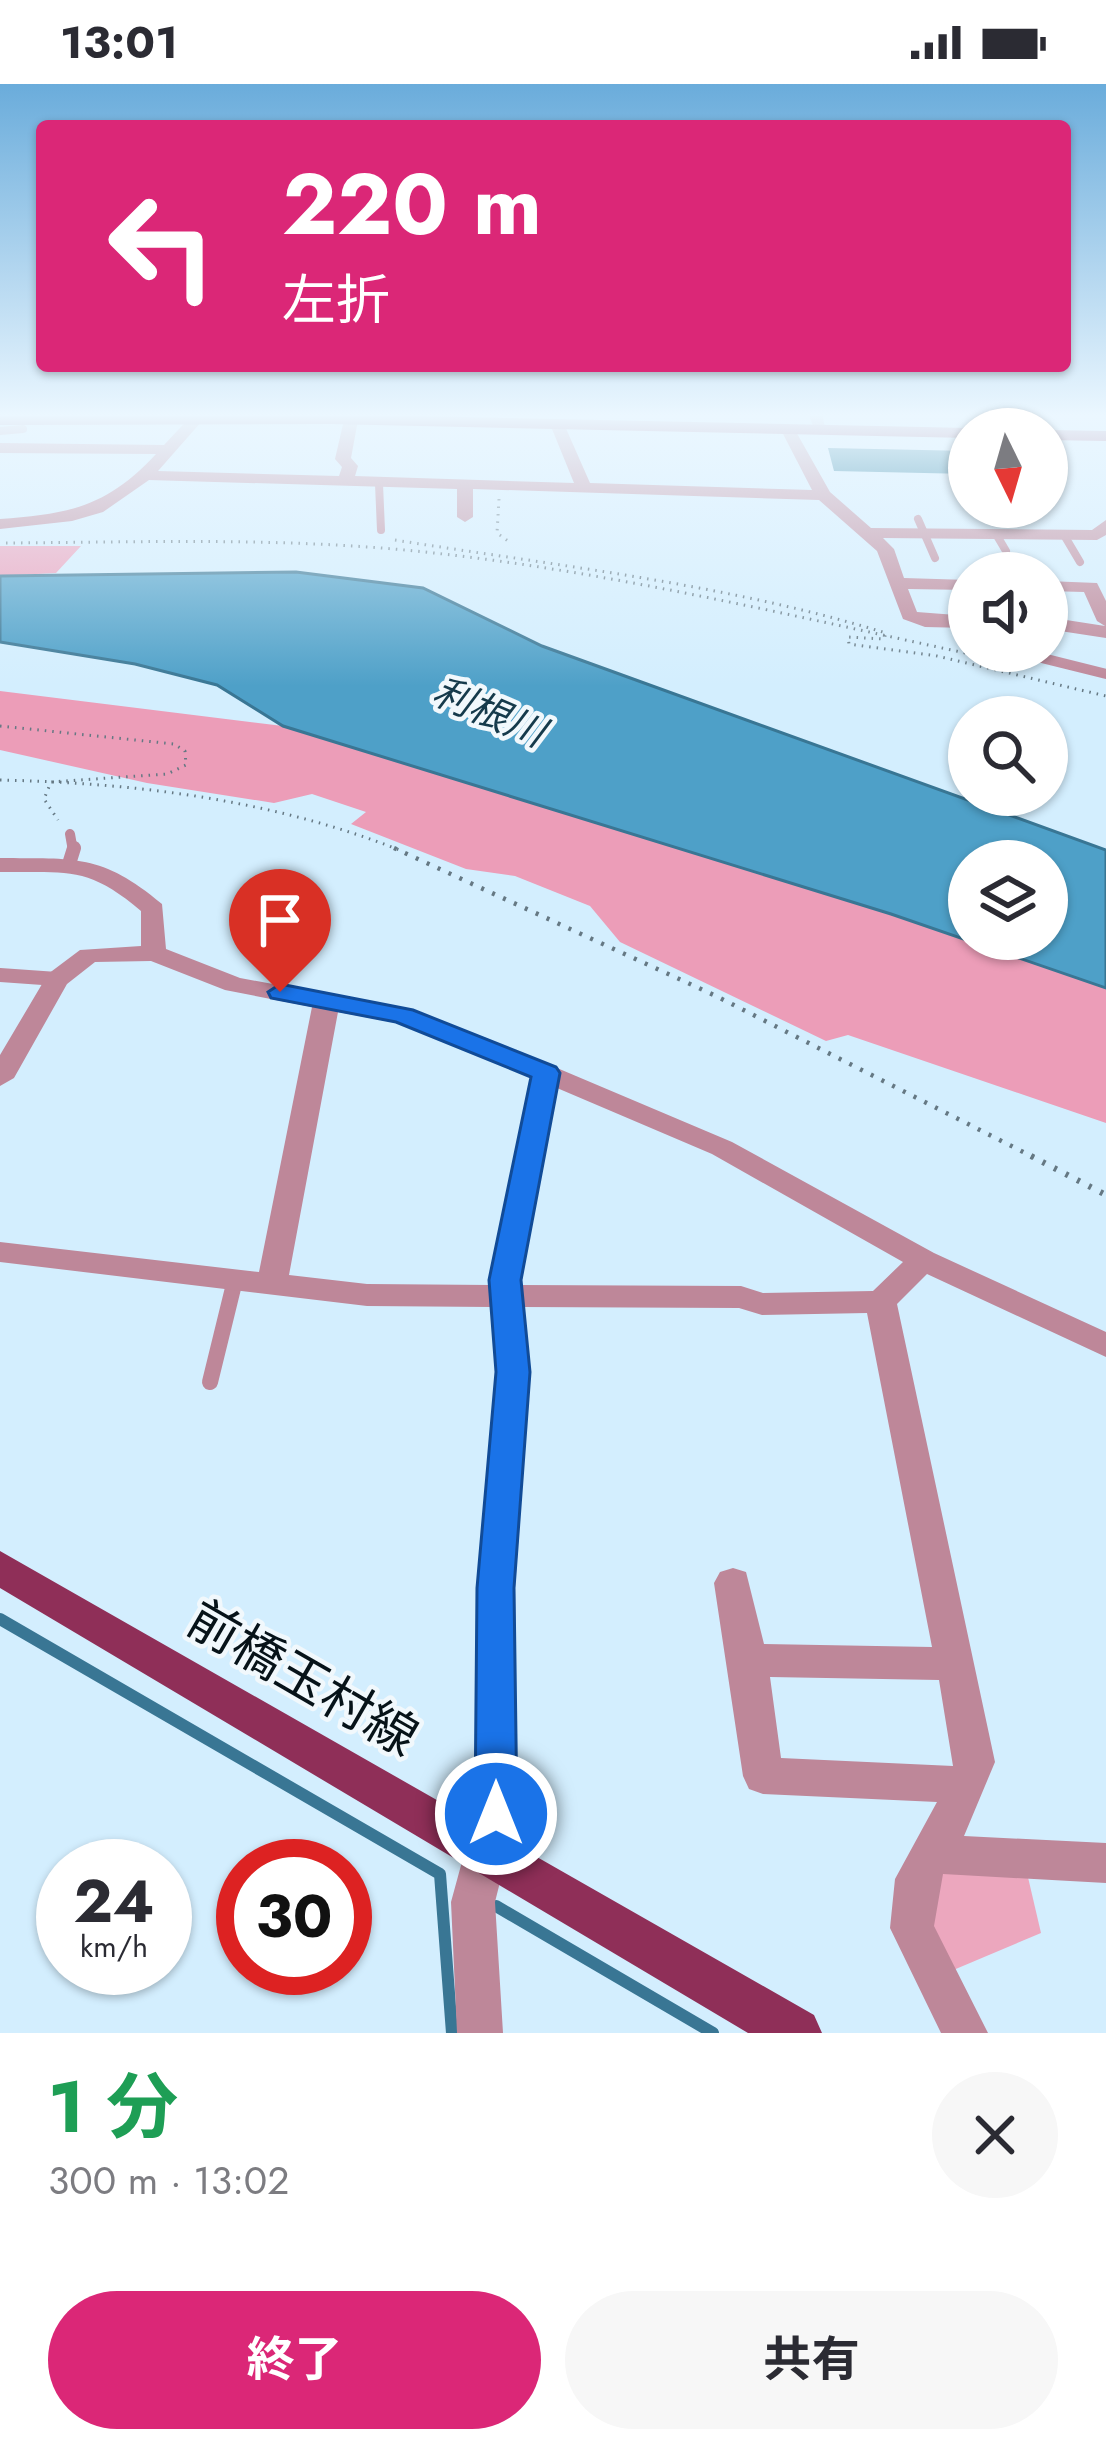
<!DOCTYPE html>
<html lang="ja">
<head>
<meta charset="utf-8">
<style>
  :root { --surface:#fff; --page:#f7f7f7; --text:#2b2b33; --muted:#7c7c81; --accent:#db2777 }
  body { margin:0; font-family:Jost,"Noto Sans JP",sans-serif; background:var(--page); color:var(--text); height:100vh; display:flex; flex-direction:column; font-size:45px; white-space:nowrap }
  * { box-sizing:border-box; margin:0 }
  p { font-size:39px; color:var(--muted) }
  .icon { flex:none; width:66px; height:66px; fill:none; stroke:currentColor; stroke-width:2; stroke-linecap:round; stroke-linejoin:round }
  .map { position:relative; height:1949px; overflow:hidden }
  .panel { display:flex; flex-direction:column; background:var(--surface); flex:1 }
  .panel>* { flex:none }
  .banner { position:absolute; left:36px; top:36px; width:1035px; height:252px; border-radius:12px; box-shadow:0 3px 9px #0004; background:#db2777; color:#fff; overflow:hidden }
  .needle { width:78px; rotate:175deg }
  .fabs { position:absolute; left:948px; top:324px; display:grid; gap:24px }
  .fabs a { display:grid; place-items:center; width:120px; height:120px; border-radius:50%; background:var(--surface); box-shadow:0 3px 9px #0004; font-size:60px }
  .speed { position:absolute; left:36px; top:1755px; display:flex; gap:24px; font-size:60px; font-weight:700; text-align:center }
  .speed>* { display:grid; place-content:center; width:156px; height:156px; border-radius:50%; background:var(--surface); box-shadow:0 3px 9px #0004; line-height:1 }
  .speed small { font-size:30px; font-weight:400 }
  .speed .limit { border:18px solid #d22; background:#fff; color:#111 }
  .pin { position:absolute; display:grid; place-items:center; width:102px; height:102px; color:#fff; margin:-123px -51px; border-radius:50% 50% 50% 0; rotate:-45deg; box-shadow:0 0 12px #0007 }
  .pin .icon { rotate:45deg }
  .me { position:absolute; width:132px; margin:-66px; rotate:0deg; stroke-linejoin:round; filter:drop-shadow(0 0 9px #0008) }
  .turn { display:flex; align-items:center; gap:42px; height:252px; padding:0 48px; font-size:54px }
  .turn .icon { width:156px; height:156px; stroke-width:2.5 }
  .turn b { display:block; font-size:84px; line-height:102px }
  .round { display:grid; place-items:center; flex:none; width:126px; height:126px; border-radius:63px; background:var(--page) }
  .overview { display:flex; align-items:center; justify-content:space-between; height:204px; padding:0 48px }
  h1 { font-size:72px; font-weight:700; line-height:90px; color:#1e9e55 }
  .button { display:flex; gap:24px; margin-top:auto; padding:24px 48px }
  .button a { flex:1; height:138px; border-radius:72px; background:var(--accent); color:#fff; font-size:48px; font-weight:700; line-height:138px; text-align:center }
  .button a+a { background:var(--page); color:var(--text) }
  .status { display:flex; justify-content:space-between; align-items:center; height:84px; padding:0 60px; background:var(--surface); direction:ltr }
  .status svg { height:33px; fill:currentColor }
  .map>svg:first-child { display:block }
  .green { fill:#eca7be }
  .forest { fill:#ec9db8 }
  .water { fill:#4ea0c8; stroke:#397694; stroke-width:3; fill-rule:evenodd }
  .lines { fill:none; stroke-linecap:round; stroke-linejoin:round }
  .stream-far1 { stroke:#397694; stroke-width:4.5 }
  .stream { stroke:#397694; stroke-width:12 }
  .building { fill:#03698e }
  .path-far2 { stroke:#657883; stroke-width:3; stroke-dasharray:1.5 6; stroke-linecap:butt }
  .path-far1 { stroke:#657883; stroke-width:4.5; stroke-dasharray:3 9; stroke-linecap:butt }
  .path { stroke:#657883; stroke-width:6; stroke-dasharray:3 10; stroke-linecap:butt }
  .lane-far3 { stroke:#be8799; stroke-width:8 }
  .lane-far2 { stroke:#be8799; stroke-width:10 }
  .lane-far1 { stroke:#be8799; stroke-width:14 }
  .lane { stroke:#be8799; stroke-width:16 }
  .street { fill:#be8799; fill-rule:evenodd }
  .primary { fill:#8f2f58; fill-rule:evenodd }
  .route { fill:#1a73e8; stroke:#114b97; stroke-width:3 }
  .labels { text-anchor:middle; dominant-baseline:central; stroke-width:9; stroke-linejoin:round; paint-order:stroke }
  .far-water-label { font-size:39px; font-style:italic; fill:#153a4b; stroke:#f1f8fc }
  .near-street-label { font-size:51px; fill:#071319; stroke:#f1f8fc }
</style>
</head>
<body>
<div class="status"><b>13:01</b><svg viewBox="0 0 49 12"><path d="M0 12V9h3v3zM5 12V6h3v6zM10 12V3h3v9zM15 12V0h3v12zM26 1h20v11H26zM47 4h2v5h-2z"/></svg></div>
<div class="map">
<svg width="1106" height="1949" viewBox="0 0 1106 1949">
  <rect width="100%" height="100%" fill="#d3eefe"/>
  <path class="green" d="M941,1789H1027L1041,1849L951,1887L930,1834Z"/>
  <path class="forest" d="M0,462H81L56,489L0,492Z
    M0,607L283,642L891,830L1106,904V1039L848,951L826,957L620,858L590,822L515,792L466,785L351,740L366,728L312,710L274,719L147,699L0,666Z"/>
  <path class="water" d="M296,488L423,504L542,562L1106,766V904L891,830L283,642L217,601L135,580L0,558V492ZM969,777H1047V855H969Z"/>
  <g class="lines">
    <path class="stream-far1" d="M1029,329L1043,345"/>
    <path class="stream" d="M0,1535L440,1790L452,1949
      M496,1822L713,1949"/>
  </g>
  <path class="building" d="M828,364L969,367V390L834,387Z"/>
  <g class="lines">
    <path class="path-far2" d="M499,415L497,449L508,457
      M395,456C559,482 727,500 886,549L884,555L848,553L849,560L937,572L1106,612
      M6,459C149,458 292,453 434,469C620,489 814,537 998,576
      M0,642L174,660L185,667L186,681L167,690L51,698L44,715L58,736
      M0,696C137,699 274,716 402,767"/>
    <path class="path-far1" d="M394,764L716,912L1037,1075"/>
    <path class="path" d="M1031,1072L1106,1111"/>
    <path class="lane-far3" d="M0,347L23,345
      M379,400L381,446
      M918,435L935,474
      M996,450L1006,467
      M1064,451L1080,478"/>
    <path class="lane-far2" d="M1014,567L1106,590
      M70,750L73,767"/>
    <path class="lane-far1" d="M69,780L74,764
      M0,891L57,895"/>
    <path class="lane" d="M210,1298L235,1196"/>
    <path class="street" d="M194,329H209L158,387L339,392L342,383L335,375L344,336L351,332L358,336L351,374L358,382L355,392L574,399L550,340L557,336L564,340L590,399L812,406L781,346L788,342L795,346L830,408L871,444L1092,446L1106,436V451L1097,456L883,454L894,465L904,494L969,496V506L908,505L917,528L969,532V544L925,543L903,535L877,467L819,416L473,405V433L465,438L457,433V405L149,396L103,428L72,437L0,445V435C69,430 107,423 156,370L0,369V359L164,361Z
      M808,329H822L826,349H816Z
      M1047,497L1097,499L1106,517V554L1047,545V533L1105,542L1097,537L1084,508L1047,507Z
      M0,774C75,775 101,769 162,820L166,865L240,894L403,924L486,954L732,1058L934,1169L1106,1248V1273L927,1190L897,1220L995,1678L964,1752L1106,1759V1799L943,1790L934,1842L988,1949H941L890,1844L895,1795L937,1718L763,1710L749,1705L743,1692L714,1499L720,1488L733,1484L746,1488L764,1560L932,1563L867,1229L762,1231L739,1224L523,1223L530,1288L515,1504L517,1730L495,1818L503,1949H457L451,1818L475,1730L477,1504L496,1288L491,1223L367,1222L0,1178V1158L259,1188L312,923L225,906L151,877L95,878L67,900L14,994L0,1002V971L48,890L80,866L141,862V827C87,781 67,789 0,788ZM338,928L397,939L532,993L490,1201L367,1200L289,1191ZM557,1004L712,1070L903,1178L873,1207L763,1209L741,1202L521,1201ZM770,1593L939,1596L953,1682L781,1674Z"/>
    <path class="primary" d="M331,330L969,344L973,345L969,354L331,340L0,341V331Z
      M1047,346L1106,347V357L1047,356Z
      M0,1467L814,1931L822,1949H748L0,1504Z"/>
  </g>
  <linearGradient id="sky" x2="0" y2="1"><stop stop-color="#6aacdb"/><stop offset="0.55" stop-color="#ebf7ff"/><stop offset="1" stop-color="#ebf7ff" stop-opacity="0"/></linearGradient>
  <rect width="1106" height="602" fill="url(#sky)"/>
  <path class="route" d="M280,900L413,926L556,983L560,989L521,1196L530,1288L514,1504L517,1730L511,1744L496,1750L481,1744L475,1730L477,1504L496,1288L489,1196L531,993L396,938L271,914L268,908Z"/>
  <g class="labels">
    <g class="far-water-label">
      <text transform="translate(489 628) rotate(23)">利根川</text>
    </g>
    <g class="near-street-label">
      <text transform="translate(303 1594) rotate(30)">前橋玉村線</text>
    </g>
  </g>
</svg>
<div class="fabs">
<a><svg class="needle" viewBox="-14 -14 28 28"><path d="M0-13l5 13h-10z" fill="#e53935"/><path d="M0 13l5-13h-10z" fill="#7c7c81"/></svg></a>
<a><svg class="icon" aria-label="sound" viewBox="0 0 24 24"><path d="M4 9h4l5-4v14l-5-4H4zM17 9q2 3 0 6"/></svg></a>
<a><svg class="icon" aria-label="search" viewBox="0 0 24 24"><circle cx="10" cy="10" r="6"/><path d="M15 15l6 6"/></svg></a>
<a><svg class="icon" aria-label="layers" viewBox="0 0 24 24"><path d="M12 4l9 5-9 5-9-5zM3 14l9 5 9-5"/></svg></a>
</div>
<div class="speed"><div>24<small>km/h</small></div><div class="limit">30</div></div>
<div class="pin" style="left:280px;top:908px;background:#d93025"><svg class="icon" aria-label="arrive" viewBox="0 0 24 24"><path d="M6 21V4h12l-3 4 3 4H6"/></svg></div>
<svg class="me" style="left:496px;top:1730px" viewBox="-20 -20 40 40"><circle r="17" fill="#1a73e8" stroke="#fff" stroke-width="3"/><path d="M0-11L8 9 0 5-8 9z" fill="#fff"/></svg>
<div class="banner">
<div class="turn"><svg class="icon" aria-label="left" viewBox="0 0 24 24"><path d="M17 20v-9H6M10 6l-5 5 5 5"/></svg><div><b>220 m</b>左折</div></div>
</div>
</div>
<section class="panel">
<div class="overview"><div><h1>1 分</h1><p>300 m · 13:02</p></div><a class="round"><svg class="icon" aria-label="close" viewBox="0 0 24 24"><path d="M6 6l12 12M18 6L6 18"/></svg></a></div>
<div class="button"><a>終了</a><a>共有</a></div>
</section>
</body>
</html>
